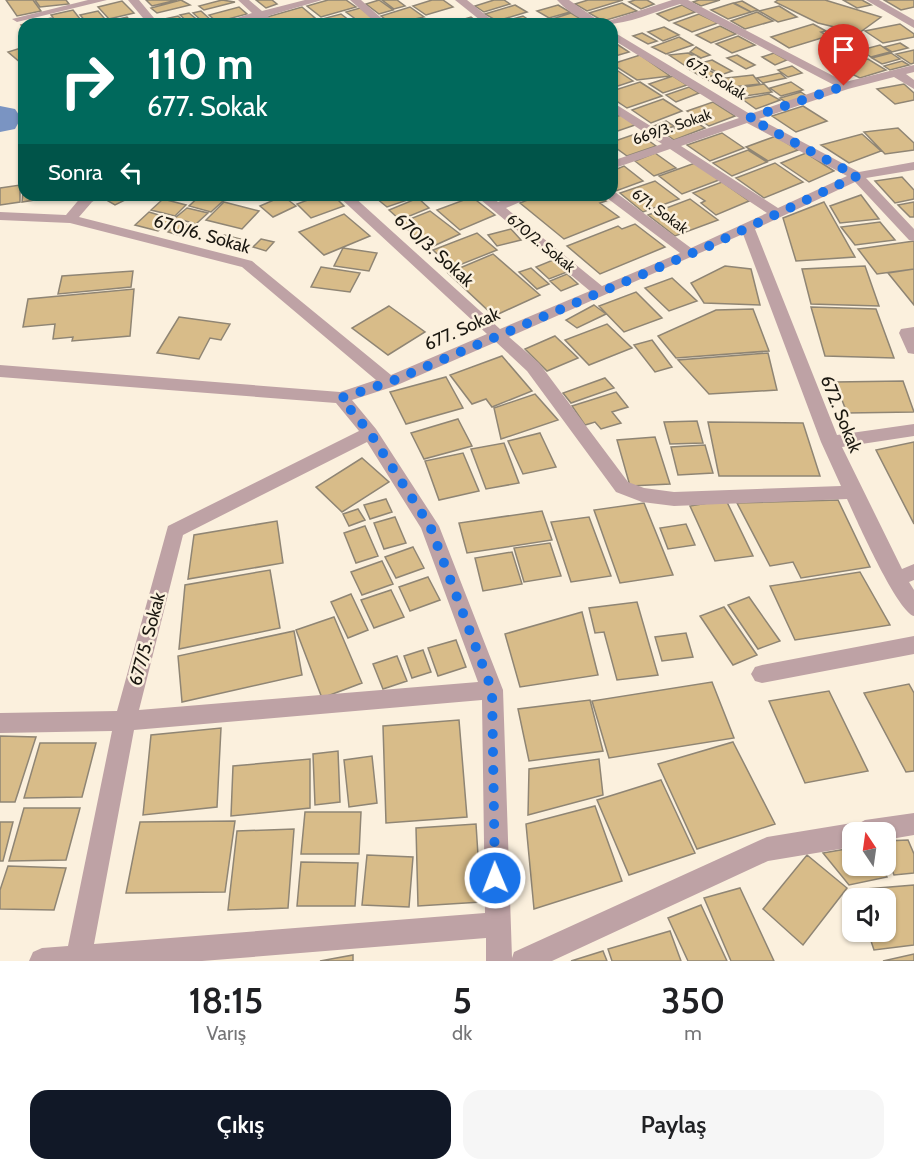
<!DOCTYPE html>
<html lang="tr">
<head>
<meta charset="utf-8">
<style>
  :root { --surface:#fff; --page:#f6f6f6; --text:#202124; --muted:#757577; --accent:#111827 }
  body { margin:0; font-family:Cabin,sans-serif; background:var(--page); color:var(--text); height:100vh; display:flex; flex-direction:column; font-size:22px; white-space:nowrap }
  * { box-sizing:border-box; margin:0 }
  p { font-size:20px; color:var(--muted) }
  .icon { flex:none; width:33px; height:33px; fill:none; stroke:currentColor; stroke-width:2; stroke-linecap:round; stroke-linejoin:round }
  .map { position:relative; height:961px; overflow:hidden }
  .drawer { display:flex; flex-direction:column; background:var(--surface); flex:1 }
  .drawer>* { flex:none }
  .guide { position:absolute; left:18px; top:18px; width:600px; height:183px; border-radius:18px; box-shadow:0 2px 4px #0004; background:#00695c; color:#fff; overflow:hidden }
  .needle { width:39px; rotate:347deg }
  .tools { position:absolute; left:842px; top:822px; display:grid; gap:12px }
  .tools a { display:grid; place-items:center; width:54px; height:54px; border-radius:12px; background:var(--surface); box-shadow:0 2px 4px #0004; font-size:30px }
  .pin { position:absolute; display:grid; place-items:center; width:51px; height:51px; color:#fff; margin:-62px -26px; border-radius:50% 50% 50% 0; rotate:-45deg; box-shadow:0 0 6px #0007 }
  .pin .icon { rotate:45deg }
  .me { position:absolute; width:66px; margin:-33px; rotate:359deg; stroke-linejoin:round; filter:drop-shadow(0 0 4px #0008) }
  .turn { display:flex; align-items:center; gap:21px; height:126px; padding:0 30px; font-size:27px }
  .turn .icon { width:78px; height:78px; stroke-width:2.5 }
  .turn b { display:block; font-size:42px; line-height:51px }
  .then { display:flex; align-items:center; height:57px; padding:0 30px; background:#0003; gap:12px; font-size:22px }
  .eta { display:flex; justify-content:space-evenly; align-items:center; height:102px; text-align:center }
  .eta b { font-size:36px; font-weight:600; line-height:42px }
  .action { display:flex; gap:12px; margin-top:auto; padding:12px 30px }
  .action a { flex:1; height:69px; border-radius:18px; background:var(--accent); color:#fff; font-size:24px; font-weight:600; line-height:69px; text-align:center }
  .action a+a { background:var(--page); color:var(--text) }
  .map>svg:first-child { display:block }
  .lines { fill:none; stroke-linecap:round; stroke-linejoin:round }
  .river { fill:#7a94c2; fill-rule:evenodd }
  .building { fill:#d8bc89; stroke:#8f8574; stroke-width:1.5 }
  .minor { fill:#bea2a5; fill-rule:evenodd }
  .route { stroke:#1a73e8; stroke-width:10; stroke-dasharray:0 18 }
  .labels { text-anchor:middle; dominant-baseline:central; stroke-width:5; stroke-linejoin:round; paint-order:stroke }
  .far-street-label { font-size:15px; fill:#1a1710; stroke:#fbf0dd }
  .street-label { font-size:18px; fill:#1a1710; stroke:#fbf0dd }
</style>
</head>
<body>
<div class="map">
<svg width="914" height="961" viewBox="0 0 914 961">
  <rect width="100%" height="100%" fill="#fbf0dd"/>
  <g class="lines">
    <path class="river" d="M0,106L15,109L21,118L15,129L0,132Z"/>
  </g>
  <path class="building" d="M6,0H33L41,11L17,16Z
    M35,0H66L69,4L40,7Z
    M146,0H177L152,6Z
    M181,0L190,5L157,13L151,8Z
    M222,0L235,2L204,10L199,6Z
    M256,0H272L277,4L266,8Z
    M328,0H346L356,7L321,17L307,6Z
    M379,0L393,10L379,14L366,4Z
    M382,0H397L405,6L394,9Z
    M432,0H443L453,7L426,15L413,6Z
    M494,0H504L510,4L484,12L475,6Z
    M588,0H623L587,11L575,4Z
    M635,0H647L654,4L641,9L629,2Z
    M699,0H720L701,6L693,2Z
    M778,0H825L881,17L859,33L818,23L775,2Z
    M843,0H862L871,5L857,8Z
    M884,0H914V7L901,10Z
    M122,1L134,13L109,19L98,7Z
    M742,1L758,10L751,12L734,3Z
    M622,3L637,11L603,21L589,13Z
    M733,3L751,12L728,19L711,10Z
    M515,5L527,12L497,21L485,14Z
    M558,5L570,12L549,18L537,11Z
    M682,5L695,12L669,21L657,14Z
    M779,6L797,17L778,22L759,11Z
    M239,7L247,14L217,22L209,15Z
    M302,7L315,18L292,24H276L267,17Z
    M410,7L424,17L392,24L381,16Z
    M360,8L375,19L361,23L346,12Z
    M73,10L84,24H58L51,15Z
    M98,11L105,19L88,24L80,15Z
    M201,11L211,20L203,22L193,13Z
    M757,12L773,21L745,29L731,21Z
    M189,13L201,23L190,24L180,15Z
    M571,13L589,24H551L546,21Z
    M341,14L354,24H328L322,19Z
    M699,14L718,23L692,32L674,23Z
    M178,16L187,24H164L160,20Z
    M523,16L532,22L499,23Z
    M127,17L133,24H97Z
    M471,17L480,24H448Z
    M51,18L56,24H24V29L21,25Z
    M813,24L826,31L821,32L828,36L789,48L771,37Z
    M900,24L914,34V37L883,43L865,31Z
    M720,26L736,34L711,43L696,35Z
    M664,27L679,35L663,41L648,32Z
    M642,33L657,41L648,44L633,36Z
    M738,36L755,45L732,53L716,44Z
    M679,37L693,45L666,54L652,47Z
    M612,41L629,52L612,57Z
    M900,43L908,48L892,52L884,47Z
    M880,45L890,52L871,57L861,50Z
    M24,47V61L21,63L8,52Z
    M696,47L710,55L701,58L690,52Z
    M914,50V63L911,64L896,54Z
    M688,53L700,59L684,65L669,55Z
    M774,53L787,60L775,65L762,57Z
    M891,53L900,59L882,64L872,58Z
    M640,55L670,76L637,80L612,64Z
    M737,55L755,65L746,69L727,58Z
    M848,58L853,62L868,59L886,70L860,78L831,64Z
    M712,60L732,71L721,75L701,63Z
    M902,61L909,65L890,70L884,66Z
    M698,64L716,74L705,79L687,68Z
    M792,66L802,73L788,77L778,70Z
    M612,67L633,81L612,88Z
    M780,73L786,78L763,83L757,78Z
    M753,75L760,84L722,88L708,80Z
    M673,76L687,85L663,93L649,84Z
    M640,82L662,96L627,108L612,98V91Z
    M791,82L803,90L781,96L770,88Z
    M764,84L772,92L738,97L726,90Z
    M904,84L914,93V100L895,104L877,89Z
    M689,87L699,93L676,102L666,95Z
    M801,92L808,97L787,103L780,98Z
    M769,94L780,100L756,109L742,99Z
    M663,99L682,111L651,123L632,110Z
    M713,102L735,116L709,126L687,111Z
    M803,106L827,121L796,132L772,116Z
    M621,115L635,125L612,133V118Z
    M666,121L674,126L662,131L654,126Z
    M694,121L705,128L674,140L663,132Z
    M898,128L914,143V150L885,154L864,132Z
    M638,133L656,146L627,156L612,145V142Z
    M722,133L744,148L710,161L687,145Z
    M862,134L881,151L849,163L821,145Z
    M776,136L798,150L768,161L746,147Z
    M748,150L767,162L732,176L713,163Z
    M655,153L676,168L654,176L635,161Z
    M806,153L834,171L809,182L781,163Z
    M695,163L719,180L682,194L659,176Z
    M775,163L803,182L764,198L736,178Z
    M624,166L643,181L616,191L612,187V171Z
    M902,177L914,190V199L895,203L875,181Z
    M655,181L679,199L643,212L620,193Z
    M722,182L749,201L716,215L701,203L705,201L693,193Z
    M24,183V195H46V198L22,202Z
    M20,185V202L0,205V188Z
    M109,195H135L115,205L103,198Z
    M201,195H207L224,200L211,212L189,206Z
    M321,195H333L344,206L311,218L297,204Z
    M384,195H418L419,196L387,207L376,198Z
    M540,195H598L606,201L600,203L619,217L564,239L520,203Z
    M861,195L879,219L840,223L830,206Z
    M283,196L296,206L273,217L260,206Z
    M472,197L495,215L460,230L437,210Z
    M418,198L429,208L400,220L389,210Z
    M163,199L186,205L175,216L151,210Z
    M690,199L718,220L675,236L648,215Z
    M224,202L259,211L242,229L206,220Z
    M824,202L855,257L796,261L783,218Z
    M914,202V217H910L898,205Z
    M187,208L208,213L196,224L175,218Z
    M430,211L460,234L429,248L400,223Z
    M149,212L172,219L158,231L135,225Z
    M344,214L370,236L324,255L299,232Z
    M178,222L194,227L184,237L168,232Z
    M880,222L895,240L855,245L841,227Z
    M635,224L665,247L600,274L567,246L618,226L622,229Z
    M511,229L521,240L497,246L488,235Z
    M477,233L497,250L452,268L433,250Z
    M224,235L240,239L234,246L217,241Z
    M261,239L274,242L266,251L253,247Z
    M914,241V269L877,274L858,249Z
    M343,248L377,253L369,271L334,266Z
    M493,254L540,295L494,316L448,273Z
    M553,260L567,272L549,279L536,267Z
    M725,266L751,269L760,305L704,303L691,283Z
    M865,266L879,306L811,304L802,269Z
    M321,267L360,273L350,292L311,287Z
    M531,268L549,284L537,289L519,272Z
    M914,269V305L888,273Z
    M133,271L131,287L58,294L62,276Z
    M567,274L578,284L561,291L550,281Z
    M672,278L697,301L669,311L645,288Z
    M134,289L130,336L72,341L73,337L53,339L55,324L23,327L28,299Z
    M636,292L662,318L624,332L599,306Z
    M594,305L606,314L577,328L566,320Z
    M389,306L425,332L388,355L352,328Z
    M811,307L876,309L894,358L825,356Z
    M753,309L769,351L676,358L658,336L716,310Z
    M179,317L230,324L221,340L210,338L199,359L157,353Z
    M607,324L632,348L589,365L565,340Z
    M555,336L578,358L547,371L525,349Z
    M652,340L672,367L655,372L634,345Z
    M768,353L777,390L709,394L678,360Z
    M502,356L532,391L492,407L486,399L472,404L450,375Z
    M446,377L463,408L406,424L390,392Z
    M605,378L614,388L571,403L563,393Z
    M903,381L914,412L847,413L835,382Z
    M616,392L628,407L612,412L621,423L601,429L595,422L585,425L572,406Z
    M535,394L558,420L501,439L494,408Z
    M458,419L472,446L424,459L411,433Z
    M697,421L703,443L670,444L664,422Z
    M708,422L803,423L820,476H719Z
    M540,433L556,467L523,474L508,441Z
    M655,437L670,484L630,486L617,440Z
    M914,442V524L876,450Z
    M504,443L519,483L486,489L471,449Z
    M705,445L713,473L678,475L671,447Z
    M463,453L479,491L439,500L425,461Z
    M362,458L389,482L342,512L316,487Z
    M386,499L392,512L370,519L364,505Z
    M726,500L753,556L715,561L690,506Z
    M838,500L870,567L801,578L793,562L770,566L737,503Z
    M644,503L673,575L620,583L594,510Z
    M358,509L365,520L349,526L343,514Z
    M542,511L552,540L467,553L459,523Z
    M395,517L406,543L384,549L374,523Z
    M589,517L611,576L571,582L551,522Z
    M277,521L283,563L188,579L194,535Z
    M686,524L695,545L668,549L660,528Z
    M365,526L378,556L356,563L344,533Z
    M550,543L561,576L524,582L514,548Z
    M413,547L424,568L396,578L385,557Z
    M512,552L522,584L483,591L475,558Z
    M382,561L393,584L362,595L351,572Z
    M270,570L280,628L179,649L185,585Z
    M860,572L890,625L795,640L770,586Z
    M428,577L440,600L410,611L399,587Z
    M391,590L404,617L374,628L361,600Z
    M351,594L368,630L348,638L331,602Z
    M749,597L780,641L758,649L728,605Z
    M637,602L658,675L617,680L604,632L595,633L589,608Z
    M724,607L757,655L733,665L700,616Z
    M582,612L598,675L520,687L505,634Z
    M334,617L362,683L322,698L296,630Z
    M294,631L302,675L182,702L178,656Z
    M686,633L693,657L662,661L655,637Z
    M456,640L466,667L438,676L428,648Z
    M423,650L431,672L412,678L404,656Z
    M397,656L407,681L383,689L373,664Z
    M712,682L734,738L609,758L592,701Z
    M909,684L914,693V771L906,772L864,693Z
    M829,691L868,771L805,783L769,701Z
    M590,700L603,751L529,761L518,709Z
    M459,720L467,817L386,823L383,726Z
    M221,728L217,807L143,815L151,735Z
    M0,736L36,737L15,802H0Z
    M733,742L775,824L697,849L658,764Z
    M40,743H96L82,797L24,798Z
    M338,751L340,802L315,805L313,754Z
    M372,756L377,803L349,807L344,760Z
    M310,759V808L231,816L233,766Z
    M599,759L603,795L528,815L529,769Z
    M661,780L695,853L629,875L597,800Z
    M595,806L622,881L534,909L526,824Z
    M24,808H80L66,860L9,861Z
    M305,812H361L359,854H301Z
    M235,821L225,892L126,893L140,822Z
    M0,822H13L3,861H0Z
    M476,824L481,902L418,906L416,828Z
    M294,829L288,908L228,910L237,831Z
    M908,840L914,854V873L894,875L885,851V841Z
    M852,848V866H882L887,877L849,885L823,853Z
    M367,855L413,857L409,907L362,905Z
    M807,855L847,888L803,945L763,909Z
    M301,862L358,863L355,906H297Z
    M8,866L66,868L54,910L0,909V890Z
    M914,885V945L874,950L868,932H885V898H857L854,890Z
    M740,888L774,961H731L704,898Z
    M701,905L727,961H688L668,918Z
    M670,931L681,961H612L608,949Z
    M603,951L607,961H571Z
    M914,954V961H883Z
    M353,955V961H320Z"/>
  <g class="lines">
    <path class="minor" d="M88,0H107L17,22L12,19Z
      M128,0H139L159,24H148Z
      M238,0H249L262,11L305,0H322L268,16L272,20L267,23L258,18L236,24H218L252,13Z
      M350,0H361L388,24H377Z
      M455,0H467L497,24H485Z
      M557,0H569L602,23L672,0H688L845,82L914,65V72L906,74L914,80V89L894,77L848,89L759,119L859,172L914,162V170L866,178L914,229V241L909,240L855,182L755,229L837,435L914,424V436L842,447L902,569L914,564V580L909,582L914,590V616C897,611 857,521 847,499L674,506L642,502L616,492L527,371L496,342L395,386L352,400L376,429L439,526L503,690L512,958L514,952L767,837L852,823L856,825L865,820L914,813V835L885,840V832H852V847L768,861L552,961H486V938L202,961H29L33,952L42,948L68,946L112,731L0,733V713L117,711L168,526L359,431L336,403L0,377V365L340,392L376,380L242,267L70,223L0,220V212L66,215L82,196L104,195L92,202L79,217L252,261L391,375L487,334L337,195H352L500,329L590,291L475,195H490L498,202L516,195H536L506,208L602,286L680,253L603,195H612V191L615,192L691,248L767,213L670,149L612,169V161L662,144L612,111V102L673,140L739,118L612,39V31L750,114L834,85L680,4C632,19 596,42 557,0ZM747,123L847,176L778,208L681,146ZM743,234L821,442L841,486L674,492L644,488L628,482L539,363L509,337ZM367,442L421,528L478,682L139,710L183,535ZM482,700L485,913L94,944L134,730Z
      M866,0H879L914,20V28Z
      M914,327V354L908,353L899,333L901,329Z
      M914,636V654L762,683L755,681L751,674L755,667L762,665Z"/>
  </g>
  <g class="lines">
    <path class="route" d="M495,878L492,690L430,526L370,433L341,398L390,382L709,246L857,176L749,118L844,86"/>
  </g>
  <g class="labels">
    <g class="far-street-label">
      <text transform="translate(716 78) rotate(32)">673. Sokak</text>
      <text transform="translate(672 127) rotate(-19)">669/3. Sokak</text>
      <text transform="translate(660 211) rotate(36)">671. Sokak</text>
      <text transform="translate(541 243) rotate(39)">670/2. Sokak</text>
    </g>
    <g class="street-label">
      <text transform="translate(202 234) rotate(16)">670/6. Sokak</text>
      <text transform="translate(434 250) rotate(42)">670/3. Sokak</text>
      <text transform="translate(462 329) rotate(-24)">677. Sokak</text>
      <text transform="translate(841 414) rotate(68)">672. Sokak</text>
      <text transform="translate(147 639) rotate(-75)">677/5. Sokak</text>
    </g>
  </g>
</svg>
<div class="tools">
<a><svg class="needle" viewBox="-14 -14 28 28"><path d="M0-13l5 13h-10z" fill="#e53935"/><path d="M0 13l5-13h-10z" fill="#757577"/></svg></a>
<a><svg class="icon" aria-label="sound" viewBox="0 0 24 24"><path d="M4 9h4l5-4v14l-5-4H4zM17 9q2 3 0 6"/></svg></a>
</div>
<div class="pin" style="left:844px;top:86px;background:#d93025"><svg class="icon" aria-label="arrive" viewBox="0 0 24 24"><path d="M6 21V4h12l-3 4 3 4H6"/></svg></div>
<svg class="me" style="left:495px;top:878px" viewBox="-20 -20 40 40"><circle r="17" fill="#1a73e8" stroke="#fff" stroke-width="3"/><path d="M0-11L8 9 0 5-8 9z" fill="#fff"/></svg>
<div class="guide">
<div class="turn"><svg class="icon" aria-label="right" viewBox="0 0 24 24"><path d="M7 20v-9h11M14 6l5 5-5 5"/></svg><div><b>110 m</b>677. Sokak</div></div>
<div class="then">Sonra<svg class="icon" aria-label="left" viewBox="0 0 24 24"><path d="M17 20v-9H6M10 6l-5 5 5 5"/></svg></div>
</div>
</div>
<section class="drawer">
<div class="eta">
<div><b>18:15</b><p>Varış</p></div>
<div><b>5</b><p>dk</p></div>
<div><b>350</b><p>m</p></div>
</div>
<div class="action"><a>Çıkış</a><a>Paylaş</a></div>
</section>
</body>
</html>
